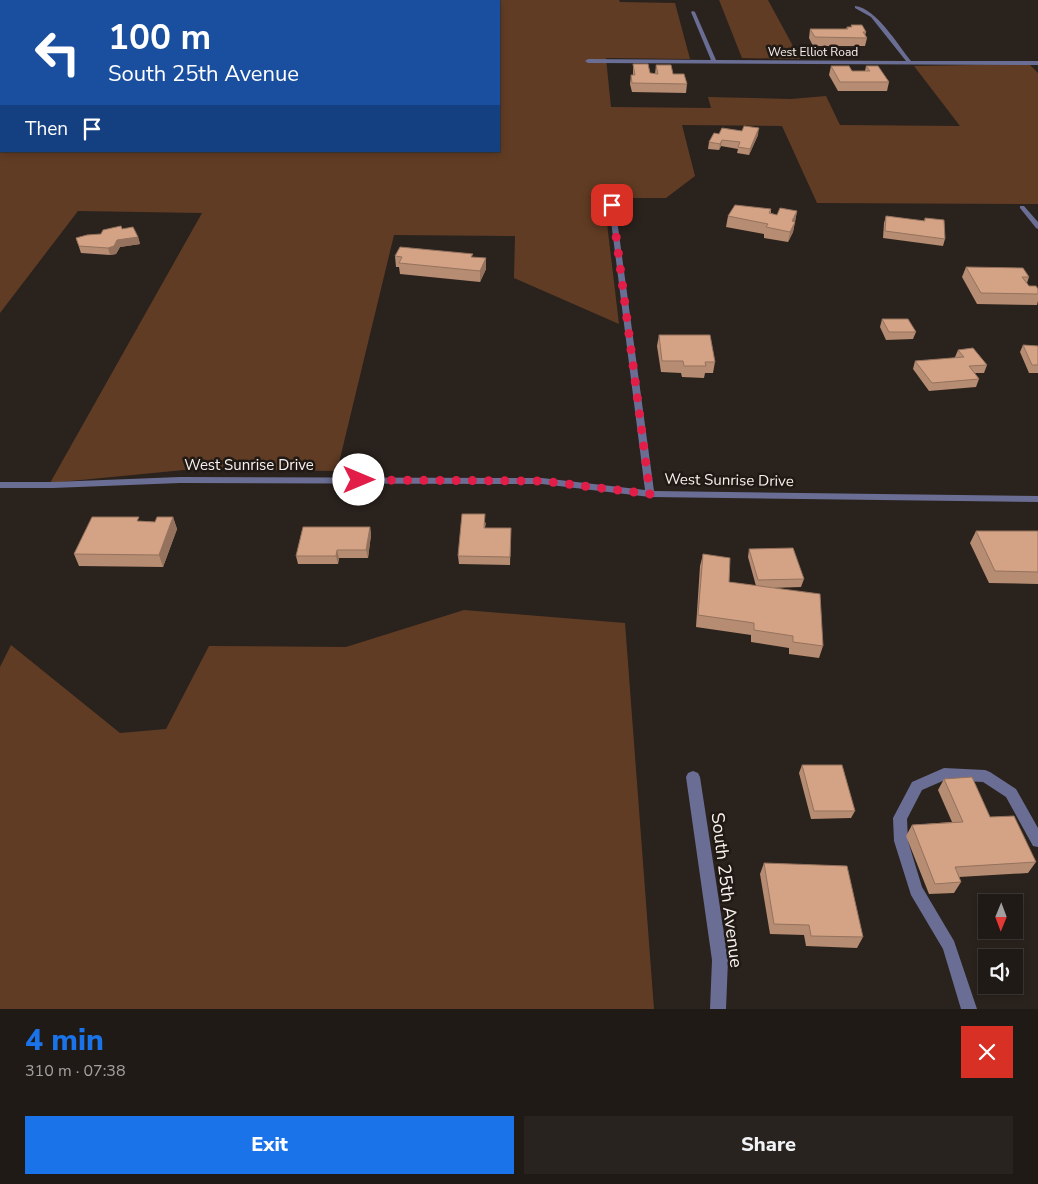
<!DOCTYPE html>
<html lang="en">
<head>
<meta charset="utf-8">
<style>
  :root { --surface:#201a16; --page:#28231f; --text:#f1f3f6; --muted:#a2a1a1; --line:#3d3835; --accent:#1a73e8 }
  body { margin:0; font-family:"Nunito Sans",sans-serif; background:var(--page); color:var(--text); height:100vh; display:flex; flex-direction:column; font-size:19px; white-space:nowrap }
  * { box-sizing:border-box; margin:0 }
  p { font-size:16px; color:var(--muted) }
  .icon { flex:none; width:28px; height:28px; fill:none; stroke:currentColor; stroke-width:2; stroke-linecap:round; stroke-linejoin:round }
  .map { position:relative; height:1009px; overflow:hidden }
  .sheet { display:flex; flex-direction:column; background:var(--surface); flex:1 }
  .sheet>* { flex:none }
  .banner { position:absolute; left:0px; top:0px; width:500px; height:152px; box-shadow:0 2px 8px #0003,0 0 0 1px var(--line); background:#1a4fa0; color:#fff; overflow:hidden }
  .needle { width:32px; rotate:181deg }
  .buttons { position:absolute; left:978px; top:894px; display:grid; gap:10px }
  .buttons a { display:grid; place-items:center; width:45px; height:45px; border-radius:0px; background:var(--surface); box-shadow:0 2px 8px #0003,0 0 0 1px var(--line); font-size:25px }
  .pin { position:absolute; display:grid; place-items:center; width:42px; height:42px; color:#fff; margin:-21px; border-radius:10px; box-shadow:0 2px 8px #0006 }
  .me { position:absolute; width:55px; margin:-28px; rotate:90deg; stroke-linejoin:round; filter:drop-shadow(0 0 4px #0008) }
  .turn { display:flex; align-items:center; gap:18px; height:105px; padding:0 25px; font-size:22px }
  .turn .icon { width:65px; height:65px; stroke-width:2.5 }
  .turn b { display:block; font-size:35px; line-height:42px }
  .then { display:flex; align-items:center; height:48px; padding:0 25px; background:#0003; gap:10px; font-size:19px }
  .round { display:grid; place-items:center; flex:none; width:52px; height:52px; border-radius:0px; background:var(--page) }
  .head { display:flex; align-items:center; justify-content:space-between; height:85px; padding:0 25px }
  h1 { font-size:30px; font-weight:800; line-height:38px; color:var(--accent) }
  .cta { display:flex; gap:10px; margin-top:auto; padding:10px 25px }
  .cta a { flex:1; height:58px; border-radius:0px; background:var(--accent); color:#fff; font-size:20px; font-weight:800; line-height:58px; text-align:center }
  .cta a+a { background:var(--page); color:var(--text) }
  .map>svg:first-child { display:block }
  .green { fill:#613c24; fill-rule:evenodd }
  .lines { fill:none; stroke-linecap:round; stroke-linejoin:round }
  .path { stroke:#968f8b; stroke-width:2; stroke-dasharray:0.5 2; stroke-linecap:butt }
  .lane { fill:#6b6e94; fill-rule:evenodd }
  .street { fill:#6b6e94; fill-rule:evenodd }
  .wall { fill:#b68c72 }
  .shaded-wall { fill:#94725d }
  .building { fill:#d4a385; stroke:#94725d }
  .route { stroke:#e11d48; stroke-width:9; stroke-dasharray:0 16.2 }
  .labels { text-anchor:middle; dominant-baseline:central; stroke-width:5; stroke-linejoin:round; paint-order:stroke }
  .far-street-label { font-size:12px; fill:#f8f2ef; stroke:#201914 }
  .street-label { font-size:15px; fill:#f8f2ef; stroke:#201914 }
  .near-street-label { font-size:18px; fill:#f8f2ef; stroke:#201914 }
</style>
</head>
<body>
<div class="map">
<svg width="1038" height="1009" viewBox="0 0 1038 1009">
  <rect width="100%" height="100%" fill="#2a221d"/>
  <path class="green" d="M0,0H619L620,2L675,3L690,59L606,58L611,107L711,108L708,97L791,99L826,96L840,125L960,126L914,66L1029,64L1038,73V204L817,203L782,126L682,125L695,176L666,198H604L619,324L514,278L515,236L394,235L337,471L194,469L50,483L202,213L78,211L0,313ZM1,1H499V151H1Z
    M719,0H768L800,59L742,58Z
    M464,610L625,623L654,1009H0V667L11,645L120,733L166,729L209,646L346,647Z"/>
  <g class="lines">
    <path class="path" d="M230,0L236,1
      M28,1L34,0
      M270,1L279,0"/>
    <path class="lane" d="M944,768L985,770L990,772L1016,789L1038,828V847L1033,846L1006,797L983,782L945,780L922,790L907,819L908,841L922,887L954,941L977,1009H961L943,949L911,895L894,841L893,818L912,782Z"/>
    <path class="street" d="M855,6C876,8 898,45 911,61H1038V65L588,63L585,61L588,59L711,60L691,12L693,11L695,12L716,60L906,61L871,17L855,8Z
      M612,203L615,205L654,491L1038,496V502L650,497L542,484L180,483L53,488H0V482H53L180,477L542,478L645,490L609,205Z
      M1020,206H1024L1038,222V229L1036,228L1020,208Z
      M693,771L698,773L700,777L728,960L726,1009H710L712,960L686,777L688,773Z"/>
  </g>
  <path class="wall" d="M851,25L866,32L865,36L867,38L865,46H813L809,38L810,29H846L847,27H851Z
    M633,64L650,73L655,74L656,65L673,74L687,84L686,93L632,92L630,84L631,75H633Z
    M831,66L852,71H865L866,66L889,82L887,91H838L829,75Z
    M719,134L758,135L749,155L737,153L738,149L721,146L719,150L708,149L709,142Z
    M771,209V213L777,215L797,211L793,232L788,242L764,238V234L726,227L728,216Z
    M886,216L924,221L925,218L945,239L943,246L883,238L884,223Z
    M122,229L138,237L140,244L120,247L116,254L110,255L81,253L76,238L101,234Z
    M395,256L473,257L486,269L480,282L400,274L399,267H396Z
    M966,267L1029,277L1027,283L1029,286L1038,289V301L1037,305L977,304L962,277Z
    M882,319L916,332L913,339L886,340L880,327Z
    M659,335L715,362L713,373H705L704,378L682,377L681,373L661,372L657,346Z
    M1023,345L1038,346V373H1029L1020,352Z
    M958,350L987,365L984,373H975L979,379L976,387L929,391L913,369L915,361L955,358V357Z
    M173,517L177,529L163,567L79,566L74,554L140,521L155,522Z
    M486,522L485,528H511L510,565L459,564L458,556Z
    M370,527L371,535L368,558H339L338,564H298L296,556Z
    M976,531H1038V584L989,583L970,543Z
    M749,549L804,579L801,587L771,588L823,646L819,658L789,654V648L751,642V635L696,627L700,566L703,554L729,582L756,586L748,557Z
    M802,765L855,811L851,818L811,819L799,773Z
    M944,779L990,817L1036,862L1028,873L959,877L961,882L954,893L929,894L906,836L912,825L952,822L938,790Z
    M764,863L863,937L857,948L806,946L804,935L770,934L760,874Z"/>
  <path class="shaded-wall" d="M759,128L758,135L749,155L750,149Z
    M722,140L721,146L719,150L720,144Z
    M797,211L795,222L792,221Z
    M795,222L793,232L788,242L790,232Z
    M138,237L140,244L120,247L116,254L110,255L108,248L117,240Z
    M486,258V269L480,282V271Z
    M173,517L177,529L163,567L159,555Z
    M370,527L371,535L368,558L366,550Z
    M337,550L339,558L338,564L336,556Z"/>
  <path class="building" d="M851,25H862L866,32H863L867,38L815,37L810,29H848L847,27H852Z
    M633,64H648L650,73L658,74L656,65H671L673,74H684L687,84L632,83L631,75H635Z
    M831,66H849L852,71H870L866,66H878L889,82H840Z
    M744,126L759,128L750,149L738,147L740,142L722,140L720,144L709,142L714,133L719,134L722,128L742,131Z
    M735,205L771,209L769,213L777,215L780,208L797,211L792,221L795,222L790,232L766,227L768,224L728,216Z
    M886,216L925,221V218L944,220L945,239L885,231Z
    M121,226L122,229L133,227L138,237L117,240L114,246L108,248L79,246L76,238L87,235L101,234L103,230Z
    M400,247L473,254L471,257L486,258L480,271L399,263L402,257L395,256Z
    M966,267L1023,268L1029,277H1022L1029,286H1036L1038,289V294L981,293Z
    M882,319H908L916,332H889Z
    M659,335H710L715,362H705L706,366H684L683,361H662Z
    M1023,345L1038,346V365H1032Z
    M973,348L987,365L969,366L979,379L932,383L915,361L964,357L958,350Z
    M462,514H485L484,528H511L510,557L458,556Z
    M92,517H139L137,521L155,522L157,517H173L159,555L74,554Z
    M303,527H370L366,550H337L336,556H296Z
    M976,531H1038V572L995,571Z
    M793,548L804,579L758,580L749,549Z
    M703,554L730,558L729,582L820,594L823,646L793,642V636L754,630V623L698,615Z
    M802,765H842L855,811H814Z
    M972,777L990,817L1014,816L1036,862L955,867L961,882L935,884L912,825L963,822L944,779Z
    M764,863L847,866L863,937L811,936L809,925L774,924Z"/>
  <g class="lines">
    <path class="route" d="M359,480L542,481L650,494L612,205"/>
  </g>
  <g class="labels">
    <g class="far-street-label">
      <text x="813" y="52">West Elliot Road</text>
    </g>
    <g class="street-label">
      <text x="249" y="465">West Sunrise Drive</text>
      <text transform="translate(729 480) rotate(1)">West Sunrise Drive</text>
    </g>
    <g class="near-street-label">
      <text transform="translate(727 890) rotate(83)">South 25th Avenue</text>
    </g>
  </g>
</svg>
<div class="buttons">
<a><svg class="needle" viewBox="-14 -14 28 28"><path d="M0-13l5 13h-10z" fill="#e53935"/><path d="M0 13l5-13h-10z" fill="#a2a1a1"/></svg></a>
<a><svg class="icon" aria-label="sound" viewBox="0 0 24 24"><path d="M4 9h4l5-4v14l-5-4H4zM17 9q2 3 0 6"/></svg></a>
</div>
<div class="pin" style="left:612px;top:205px;background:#d93025"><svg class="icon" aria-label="arrive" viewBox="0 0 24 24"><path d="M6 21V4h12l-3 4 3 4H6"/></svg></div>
<svg class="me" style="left:359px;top:480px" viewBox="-20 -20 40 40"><circle r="19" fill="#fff"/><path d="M0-13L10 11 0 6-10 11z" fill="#e11d48"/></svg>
<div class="banner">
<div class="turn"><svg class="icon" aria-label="left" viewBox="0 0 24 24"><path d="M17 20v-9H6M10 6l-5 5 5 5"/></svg><div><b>100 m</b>South 25th Avenue</div></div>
<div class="then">Then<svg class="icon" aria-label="arrive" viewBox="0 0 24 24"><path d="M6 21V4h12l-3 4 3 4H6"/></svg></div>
</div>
</div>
<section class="sheet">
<div class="head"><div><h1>4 min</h1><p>310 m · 07:38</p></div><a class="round" style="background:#d93025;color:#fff"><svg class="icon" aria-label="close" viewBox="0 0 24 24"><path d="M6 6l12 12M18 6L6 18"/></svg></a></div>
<div class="cta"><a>Exit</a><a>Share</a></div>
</section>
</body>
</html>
